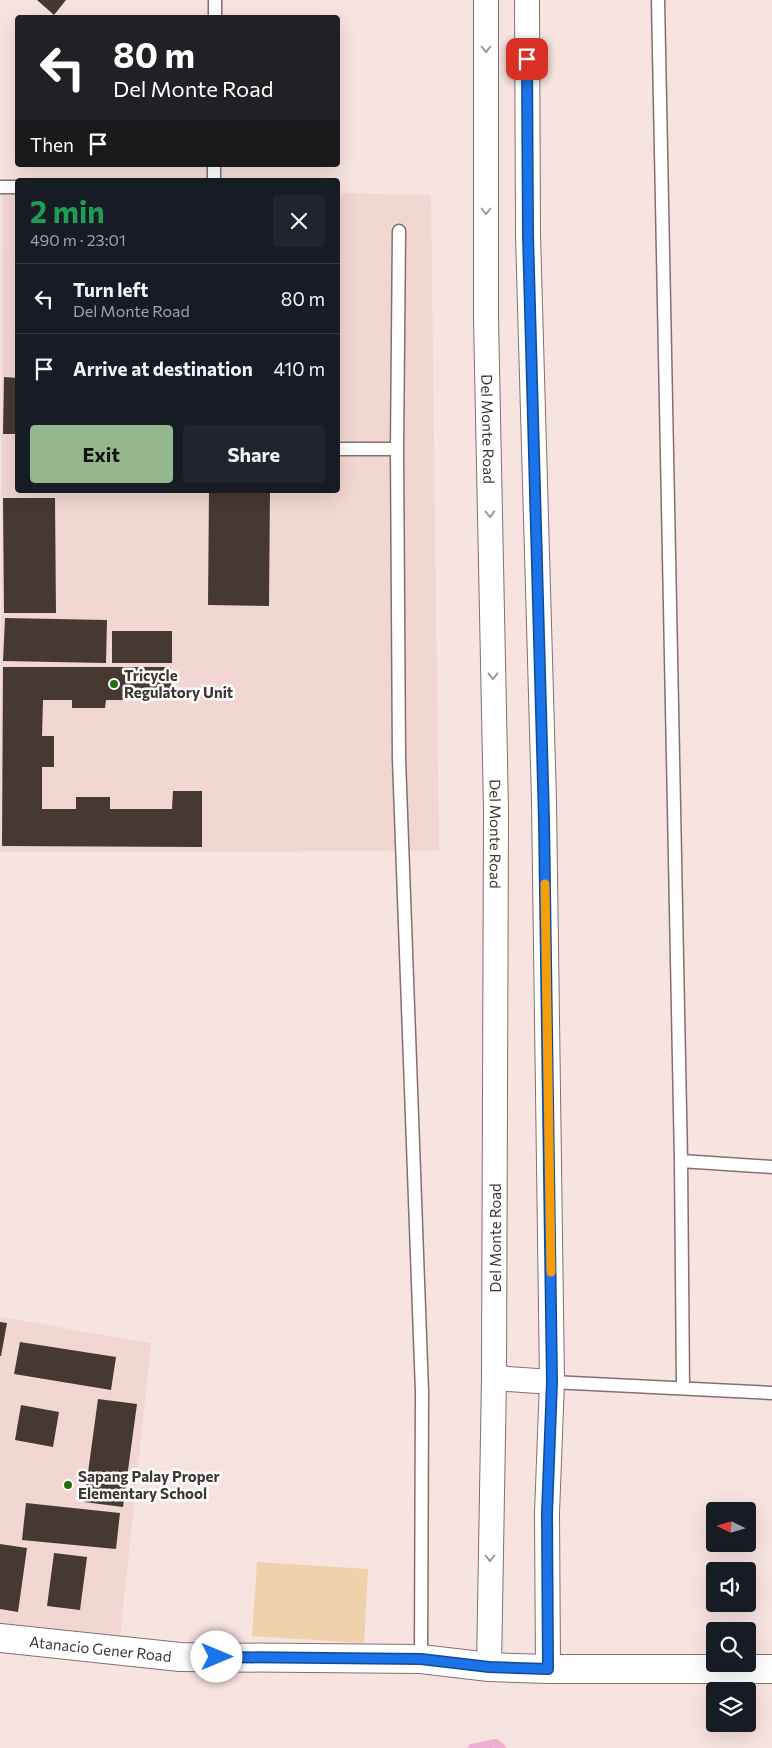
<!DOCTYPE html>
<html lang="en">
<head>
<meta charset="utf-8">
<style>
  :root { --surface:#171b24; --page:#20242c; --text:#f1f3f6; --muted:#9ea1a6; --line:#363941; --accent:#95b78d }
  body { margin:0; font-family:Commissioner,sans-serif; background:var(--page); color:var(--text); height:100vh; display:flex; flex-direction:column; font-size:19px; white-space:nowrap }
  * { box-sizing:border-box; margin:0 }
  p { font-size:16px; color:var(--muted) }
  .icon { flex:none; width:28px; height:28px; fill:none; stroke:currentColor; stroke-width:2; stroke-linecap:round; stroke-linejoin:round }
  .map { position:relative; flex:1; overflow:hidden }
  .side { position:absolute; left:15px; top:178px; width:325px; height:315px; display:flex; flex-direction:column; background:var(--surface); border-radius:5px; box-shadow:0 5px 20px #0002 }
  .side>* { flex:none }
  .top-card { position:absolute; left:15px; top:15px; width:325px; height:152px; border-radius:5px; box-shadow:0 5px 20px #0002; background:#202124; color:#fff; overflow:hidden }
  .needle { width:32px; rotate:275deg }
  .fabs { position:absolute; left:706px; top:1502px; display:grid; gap:10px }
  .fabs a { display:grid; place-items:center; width:50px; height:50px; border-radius:5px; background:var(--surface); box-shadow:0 5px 20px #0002; font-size:25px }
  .pin { position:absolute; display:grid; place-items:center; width:42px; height:42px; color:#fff; margin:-21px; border-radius:10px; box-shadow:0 2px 8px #0006 }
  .me { position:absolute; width:55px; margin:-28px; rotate:90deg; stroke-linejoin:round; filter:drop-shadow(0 0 4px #0008) }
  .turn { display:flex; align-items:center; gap:18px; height:105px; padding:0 15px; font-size:22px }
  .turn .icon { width:65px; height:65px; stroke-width:2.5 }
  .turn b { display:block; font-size:35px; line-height:42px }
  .then { display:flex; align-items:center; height:48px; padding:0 15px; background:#0003; gap:10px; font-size:19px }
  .round { display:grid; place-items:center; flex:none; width:52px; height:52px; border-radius:5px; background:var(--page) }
  .headline { display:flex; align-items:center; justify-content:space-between; height:85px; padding:0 15px }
  h1 { font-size:30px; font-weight:700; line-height:38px; color:#1e9e55 }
  .action { display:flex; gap:10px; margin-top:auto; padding:10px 15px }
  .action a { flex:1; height:58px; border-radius:5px; background:var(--accent); color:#111; font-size:20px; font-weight:700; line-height:58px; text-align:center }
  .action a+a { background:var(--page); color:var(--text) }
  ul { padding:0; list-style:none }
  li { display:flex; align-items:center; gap:15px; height:70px; padding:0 15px; border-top:1px solid var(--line) }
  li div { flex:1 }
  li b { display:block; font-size:19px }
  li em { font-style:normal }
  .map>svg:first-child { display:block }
  .built { fill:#f2d6d2 }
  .green { fill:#efd1ab }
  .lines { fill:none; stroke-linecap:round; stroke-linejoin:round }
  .stream { stroke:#eeadd3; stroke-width:8 }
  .building { fill:#463932 }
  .lane-casing { stroke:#82716e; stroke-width:15 }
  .street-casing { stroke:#82716e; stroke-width:26 }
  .secondary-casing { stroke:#82716e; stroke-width:30 }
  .lane { stroke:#fff; stroke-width:12 }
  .street { stroke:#fff; stroke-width:24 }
  .secondary { stroke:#fff; stroke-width:28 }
  .oneway { stroke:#9e9a9a }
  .route-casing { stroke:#114b97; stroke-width:12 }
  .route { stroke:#1a73e8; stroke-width:9 }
  .slow { stroke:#f59e0b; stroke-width:9 }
  .poi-dot { fill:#256d0c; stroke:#fff; stroke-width:2 }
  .labels { text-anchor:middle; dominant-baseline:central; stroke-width:5; stroke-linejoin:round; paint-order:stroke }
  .street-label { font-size:15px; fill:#3d3634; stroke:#fff }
  .poi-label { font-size:15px; font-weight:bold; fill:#3d3634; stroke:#fff; text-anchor:start }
</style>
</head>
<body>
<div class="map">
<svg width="772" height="1748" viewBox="0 0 772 1748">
  <rect width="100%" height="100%" fill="#f7e3e0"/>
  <path class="built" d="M3,184H18V490H338V193L431,195L439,851L0,852Z
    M0,1317L151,1343L119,1647L0,1628Z"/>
  <path class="green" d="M257,1562L368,1569L364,1643L252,1636Z"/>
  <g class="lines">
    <path class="stream" d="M472,1748L496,1743L502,1748"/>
  </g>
  <path class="building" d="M37,0H66L54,15Z
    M4,377L18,378V434H3Z
    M209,490H270L269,606L208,605Z
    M3,498H55L56,613H4Z
    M5,618L107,620L106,663L3,661Z
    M112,631H172V663H112Z
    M3,667H171V700H106L105,708H72V700H43L42,736H54V767H42V809H76V797H110V809H172L173,791H202V847L2,846Z
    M0,1322L7,1323L1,1356H0Z
    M20,1342L116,1357L111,1390L14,1374Z
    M98,1399L137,1404L123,1507L84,1502Z
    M21,1405L59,1412L53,1447L15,1440Z
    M26,1503L120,1513L116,1549L22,1540Z
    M0,1544L27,1548L18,1612L0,1609Z
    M54,1553L87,1557L80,1610L47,1606Z"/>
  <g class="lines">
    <defs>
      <path id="lane" d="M658,0L681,1161L683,1388
        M215,18V0
        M214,180V165
        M0,187H18
        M399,231L397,449L399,759L422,1392L421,1659
        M338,449H397
        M681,1161L772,1167
        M552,1382L772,1393"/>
      <g id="street">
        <path id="s1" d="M486,0V318L496,810L494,1378L489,1667"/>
        <path d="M527,0L528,235L544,801L552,1382L547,1513L548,1669"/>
        <path d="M494,1378L552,1382"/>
      </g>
      <g id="secondary">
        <path id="s2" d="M0,1638L180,1657L421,1659L489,1667L548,1669H772"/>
      </g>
    </defs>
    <use href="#lane" class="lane-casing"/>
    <use href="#street" class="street-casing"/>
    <use href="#secondary" class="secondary-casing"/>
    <use href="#lane" class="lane"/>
    <use href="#street" class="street"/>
    <use href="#secondary" class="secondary"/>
  </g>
  <defs><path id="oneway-chevron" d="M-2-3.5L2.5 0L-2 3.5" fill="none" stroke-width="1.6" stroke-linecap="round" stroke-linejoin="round" transform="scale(1.25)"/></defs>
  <g class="oneway">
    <use href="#oneway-chevron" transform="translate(486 49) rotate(90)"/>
    <use href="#oneway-chevron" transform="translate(486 211) rotate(90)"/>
    <use href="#oneway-chevron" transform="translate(490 514) rotate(89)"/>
    <use href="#oneway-chevron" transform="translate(493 676) rotate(89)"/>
    <use href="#oneway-chevron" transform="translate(490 1558) rotate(90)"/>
  </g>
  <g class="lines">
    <defs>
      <path id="route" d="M217,1657L421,1659L489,1667L548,1669L547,1513L552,1382L544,820L528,235L527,59"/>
    </defs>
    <use href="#route" class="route-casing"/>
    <use href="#route" class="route"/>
    <path class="slow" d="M545,884L551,1272"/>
  </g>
  <g class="poi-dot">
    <circle cx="114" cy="684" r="5"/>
    <circle cx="68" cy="1485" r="5"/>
  </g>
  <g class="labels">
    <g class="street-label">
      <text stroke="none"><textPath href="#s1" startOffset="429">Del Monte Road</textPath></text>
      <text stroke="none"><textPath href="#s1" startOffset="834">Del Monte Road</textPath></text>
      <text transform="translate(495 1238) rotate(-90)">Del Monte Road</text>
      <text stroke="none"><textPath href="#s2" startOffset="101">Atanacio Gener Road</textPath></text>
    </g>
    <g class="poi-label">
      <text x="124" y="675">Tricycle<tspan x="124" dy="17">Regulatory Unit</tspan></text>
      <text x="78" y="1476">Sapang Palay Proper<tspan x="78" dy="17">Elementary School</tspan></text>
    </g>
  </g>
</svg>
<div class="fabs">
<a><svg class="needle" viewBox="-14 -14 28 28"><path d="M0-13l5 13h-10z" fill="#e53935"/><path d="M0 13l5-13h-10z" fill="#9ea1a6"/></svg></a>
<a><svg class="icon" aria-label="sound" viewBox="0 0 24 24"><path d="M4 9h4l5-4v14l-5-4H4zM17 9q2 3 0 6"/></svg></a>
<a><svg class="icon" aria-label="search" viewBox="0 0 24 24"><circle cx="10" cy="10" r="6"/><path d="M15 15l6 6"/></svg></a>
<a><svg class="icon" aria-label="layers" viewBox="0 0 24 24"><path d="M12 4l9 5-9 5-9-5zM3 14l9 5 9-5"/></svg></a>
</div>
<div class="pin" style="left:527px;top:59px;background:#d93025"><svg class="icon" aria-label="arrive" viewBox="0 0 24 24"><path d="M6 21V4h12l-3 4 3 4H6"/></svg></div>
<svg class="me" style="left:217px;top:1657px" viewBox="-20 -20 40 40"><circle r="19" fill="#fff"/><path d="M0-13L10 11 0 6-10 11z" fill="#1a73e8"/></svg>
<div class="top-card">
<div class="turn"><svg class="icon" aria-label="left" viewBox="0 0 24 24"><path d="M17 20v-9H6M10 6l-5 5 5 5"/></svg><div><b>80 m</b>Del Monte Road</div></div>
<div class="then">Then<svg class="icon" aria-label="arrive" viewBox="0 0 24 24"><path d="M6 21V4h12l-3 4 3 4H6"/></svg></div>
</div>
<section class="side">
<div class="headline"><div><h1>2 min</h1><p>490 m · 23:01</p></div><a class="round"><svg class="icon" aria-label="close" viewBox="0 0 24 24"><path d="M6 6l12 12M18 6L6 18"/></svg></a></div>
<ul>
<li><svg class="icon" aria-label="left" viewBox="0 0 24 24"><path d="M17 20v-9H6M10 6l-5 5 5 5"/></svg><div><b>Turn left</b><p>Del Monte Road</p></div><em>80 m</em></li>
<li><svg class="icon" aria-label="arrive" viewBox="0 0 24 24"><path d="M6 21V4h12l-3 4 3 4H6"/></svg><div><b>Arrive at destination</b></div><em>410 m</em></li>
</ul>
<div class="action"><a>Exit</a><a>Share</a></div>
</section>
</div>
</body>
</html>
